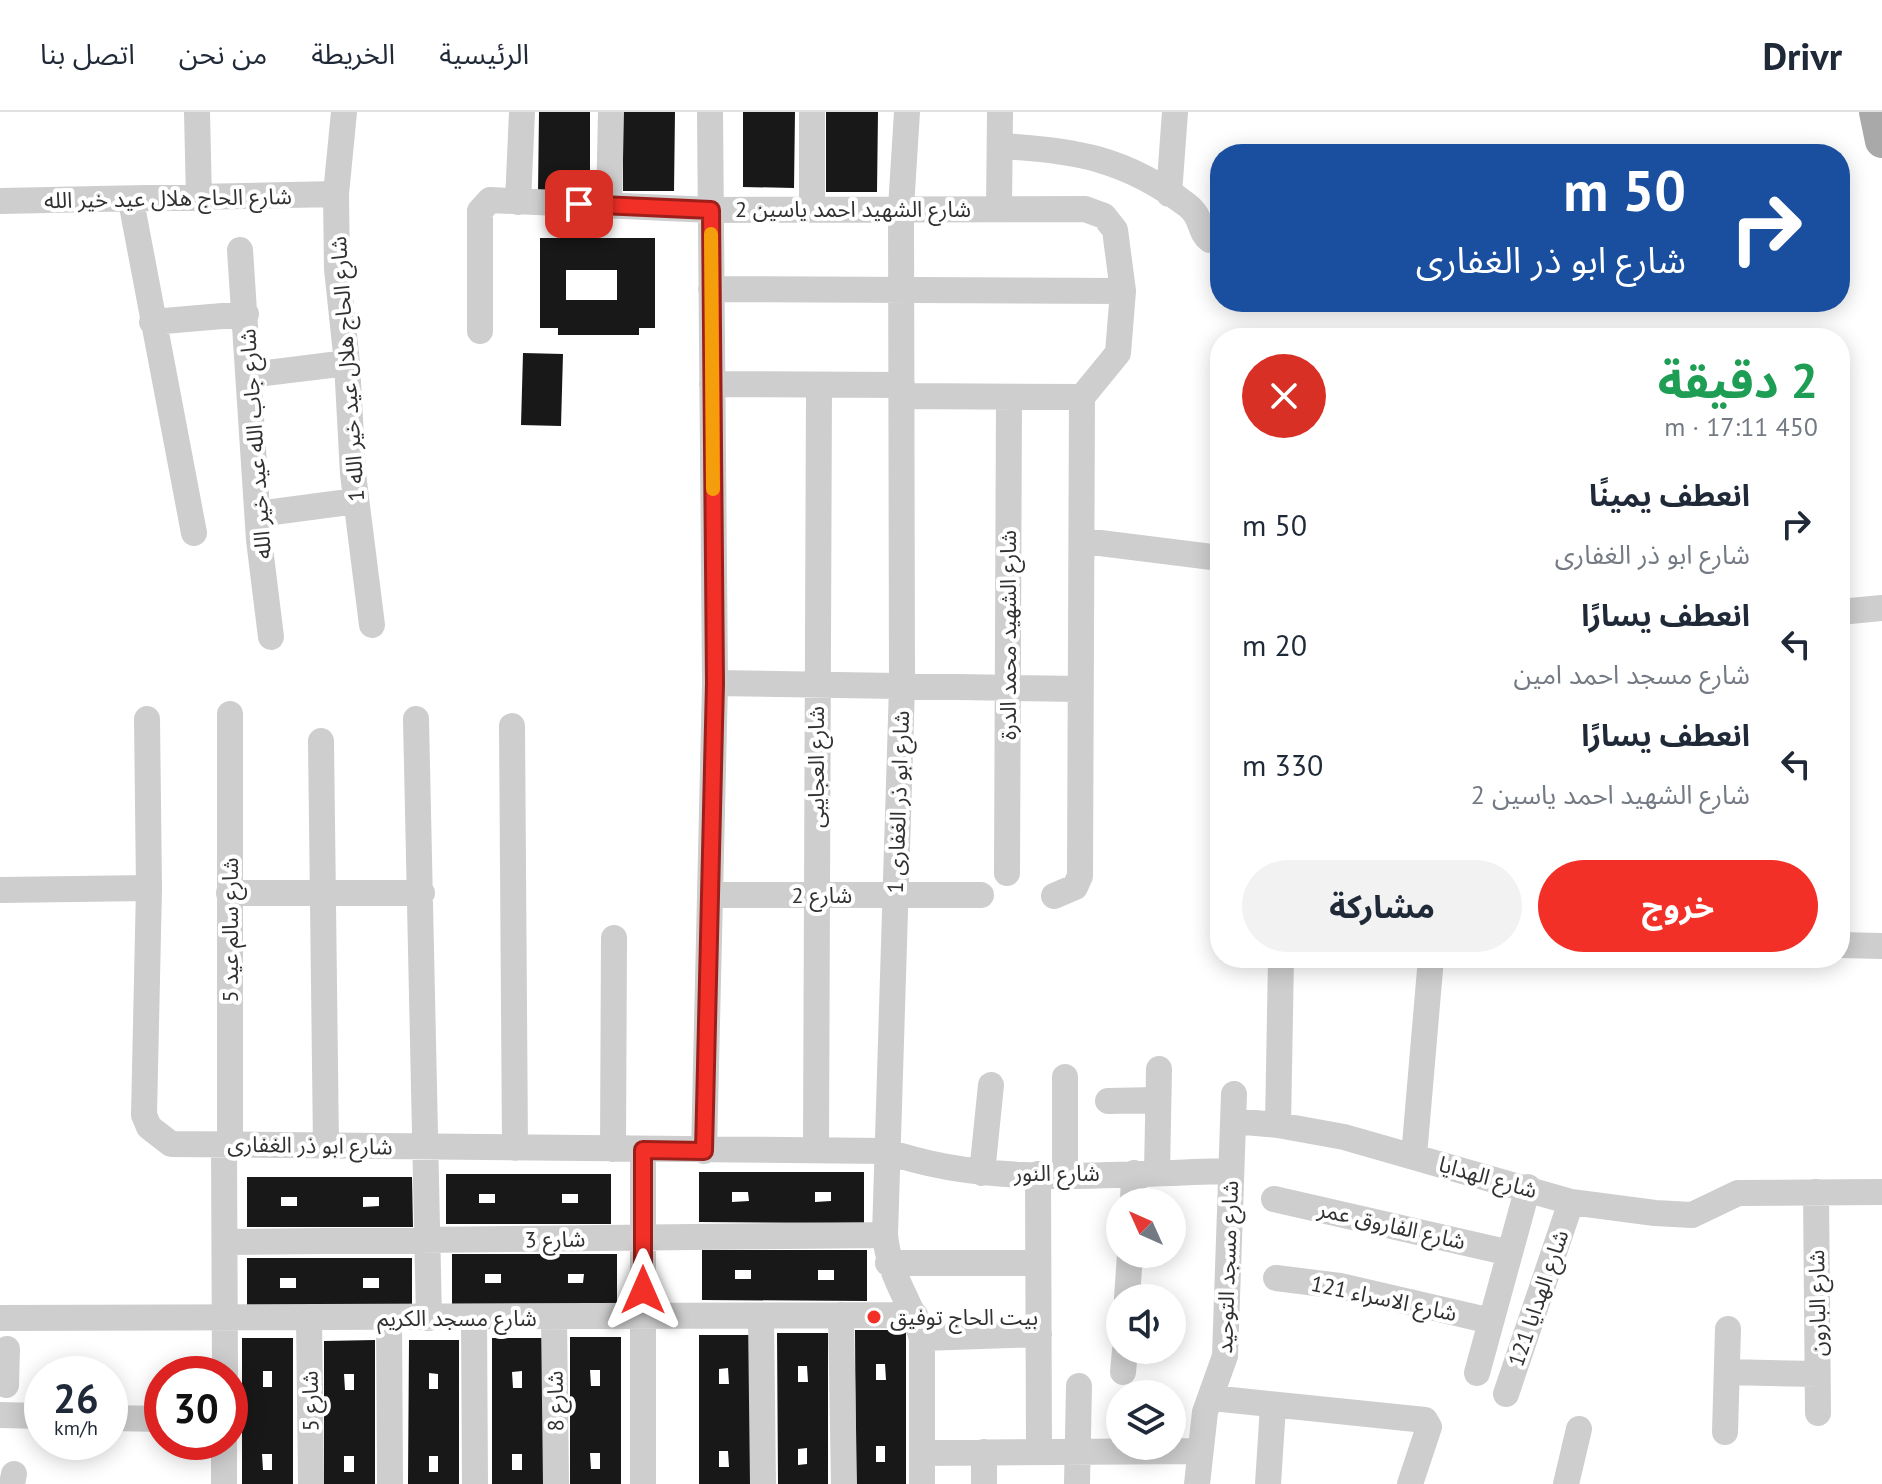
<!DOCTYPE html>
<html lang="ar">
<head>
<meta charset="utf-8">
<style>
  :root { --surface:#fff; --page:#f2f2f3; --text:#1f2937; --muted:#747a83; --line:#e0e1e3; --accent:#f33028 }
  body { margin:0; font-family:"PT Sans","Noto Sans Arabic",sans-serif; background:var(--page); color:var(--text); direction:rtl; height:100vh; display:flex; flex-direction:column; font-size:30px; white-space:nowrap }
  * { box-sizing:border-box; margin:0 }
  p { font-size:26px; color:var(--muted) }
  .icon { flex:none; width:44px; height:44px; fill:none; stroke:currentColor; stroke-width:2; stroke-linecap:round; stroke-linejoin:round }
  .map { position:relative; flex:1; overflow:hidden; direction:ltr }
  .sheet { position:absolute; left:1210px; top:216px; width:640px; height:640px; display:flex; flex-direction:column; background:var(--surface); border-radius:32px; box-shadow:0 4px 20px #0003; direction:rtl }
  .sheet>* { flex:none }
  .banner { position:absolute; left:1210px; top:32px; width:640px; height:168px; border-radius:32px; box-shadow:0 4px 20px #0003; direction:rtl; background:#1a4fa0; color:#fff; overflow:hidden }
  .needle { width:52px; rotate:315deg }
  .fabs { position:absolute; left:1106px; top:1076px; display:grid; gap:16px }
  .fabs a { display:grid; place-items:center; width:80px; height:80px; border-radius:50%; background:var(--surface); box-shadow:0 4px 20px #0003; font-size:40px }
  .speed { position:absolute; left:24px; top:1244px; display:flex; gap:16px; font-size:40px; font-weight:700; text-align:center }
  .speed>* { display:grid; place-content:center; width:104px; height:104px; border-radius:50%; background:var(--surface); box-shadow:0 4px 20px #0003; line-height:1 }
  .speed small { font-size:20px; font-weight:400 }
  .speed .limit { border:12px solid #d22; background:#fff; color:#111 }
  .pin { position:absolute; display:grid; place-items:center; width:68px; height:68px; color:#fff; margin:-34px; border-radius:16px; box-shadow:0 4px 12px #0006 }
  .me { position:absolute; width:88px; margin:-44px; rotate:0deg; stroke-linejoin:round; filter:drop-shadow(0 0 6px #0008) }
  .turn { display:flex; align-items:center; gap:28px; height:168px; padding:0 32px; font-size:36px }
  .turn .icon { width:104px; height:104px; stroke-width:2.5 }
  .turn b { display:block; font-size:56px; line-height:68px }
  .round { display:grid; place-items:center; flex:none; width:84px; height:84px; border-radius:42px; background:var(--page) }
  .headline { display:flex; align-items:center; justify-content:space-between; height:136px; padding:0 32px }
  h1 { font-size:48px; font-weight:700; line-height:60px; color:#1e9e55 }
  .primary-button { display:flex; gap:16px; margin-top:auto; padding:16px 32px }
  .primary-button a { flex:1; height:92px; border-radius:48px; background:var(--accent); color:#fff; font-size:32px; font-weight:700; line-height:92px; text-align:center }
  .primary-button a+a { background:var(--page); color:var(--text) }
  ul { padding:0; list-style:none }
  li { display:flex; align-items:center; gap:24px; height:120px; padding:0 32px }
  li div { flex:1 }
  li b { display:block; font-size:30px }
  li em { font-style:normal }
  header { display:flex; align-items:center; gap:48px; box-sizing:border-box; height:112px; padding:0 40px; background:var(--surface); border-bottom:2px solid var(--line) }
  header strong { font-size:38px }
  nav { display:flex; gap:44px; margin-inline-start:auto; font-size:28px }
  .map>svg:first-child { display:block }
  .building { fill:#181818; fill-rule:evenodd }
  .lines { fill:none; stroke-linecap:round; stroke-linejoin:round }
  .minor { stroke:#cecece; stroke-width:26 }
  .major { stroke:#a9a9a9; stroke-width:34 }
  .route-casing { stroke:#9e1f1a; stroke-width:20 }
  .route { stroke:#f33028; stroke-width:14 }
  .slow { stroke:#f59e0b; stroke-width:14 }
  .poi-dot { fill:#f33028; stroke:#fff; stroke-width:3 }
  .labels { text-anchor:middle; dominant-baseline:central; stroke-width:8; stroke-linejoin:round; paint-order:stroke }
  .street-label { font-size:22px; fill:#313131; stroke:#fff }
  .poi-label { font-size:22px; fill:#313131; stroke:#fff; text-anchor:start }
</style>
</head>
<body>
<header>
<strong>Drivr</strong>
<nav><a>الرئيسية</a><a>الخريطة</a><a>من نحن</a><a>اتصل بنا</a></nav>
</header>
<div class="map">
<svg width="1882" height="1372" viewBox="0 0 1882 1372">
  <rect width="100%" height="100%" fill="#fff"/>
  <path class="building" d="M539,0H590V81H538Z
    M623,0H675L674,79H623Z
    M743,0H795L794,76L743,75Z
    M826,0H878L877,80H826Z
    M540,126H655V216H639V223H558V216H540ZM566,158H617V188H566Z
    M523,241L563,242L561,314L521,313Z
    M699,1060H864V1111L699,1110ZM732,1080H748L749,1089L732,1090ZM815,1080H831V1089L815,1090Z
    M446,1062H611V1112H446ZM479,1082H495V1091H479ZM562,1082H578V1091H562Z
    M247,1065H412L413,1115H247ZM281,1085H297V1094H281ZM363,1085H379V1094L363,1095Z
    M702,1138H867V1189L702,1188ZM735,1158H751V1167H735ZM818,1158H834V1168H818Z
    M452,1142H617V1192H452ZM485,1162H501V1171H485ZM568,1162H584L583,1171H568Z
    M247,1146H412V1197H247ZM280,1166H296V1176H280ZM363,1166H379V1176H363Z
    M855,1218H906V1372H856ZM876,1252H885L886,1268H876ZM876,1334H885V1350H876Z
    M777,1221H828V1372H778ZM798,1254H807L808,1270H798ZM807,1336V1352L798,1353V1337Z
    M699,1223H750V1372H699ZM728,1256L729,1272H719V1257ZM719,1339H728L729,1355H719Z
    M570,1225H621V1372H570ZM590,1258H600V1274H591ZM590,1341H600V1357H591Z
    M242,1226H293V1372H242ZM263,1259H272V1275H263ZM262,1342H272V1358H263Z
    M492,1226H543V1372H492ZM522,1259V1276H513L512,1260ZM512,1342H522V1358H512Z
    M375,1228V1372H324V1229ZM344,1262H354V1278H345ZM344,1344H354V1360H344Z
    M409,1228H459V1372H408ZM429,1261L438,1262V1277H429ZM429,1344H438V1360H429Z"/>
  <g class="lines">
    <path class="minor" d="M197,0L199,87
      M344,0L336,82L337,157L347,251L353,362L372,513
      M907,0L901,96L902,574L885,1123C889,1164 910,1188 922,1226V1372
      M1000,34C1074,38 1125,46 1187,93C1203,105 1198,119 1210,128
      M1169,82L1175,0
      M0,89L336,82
      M131,89L194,421
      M518,90L522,0
      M609,94L611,0
      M812,97V0
      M999,97L1000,0
      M240,138L259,428L271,525
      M711,177L1123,179
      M152,210L246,202
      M480,219V99L490,88L711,98L1085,97L1104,104L1115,118L1123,179L1118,241L1082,285
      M250,263L347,251
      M712,272L902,273
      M901,284L1082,285
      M258,402L356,389
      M1084,429L1220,446
      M1840,500L1882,496
      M715,571L1079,577
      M147,607L149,776L144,1003L149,1015L171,1032L886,1039C993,1077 1119,1061 1231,1059
      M416,607L429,1206
      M512,614L515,1036
      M321,629L326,1034
      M1007,761L1009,285
      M0,778L149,776
      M229,781H422
      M711,783H981
      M1054,784L1075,775L1080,764L1082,285
      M1840,833L1882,834
      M1065,965V1061
      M1108,989L1158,988
      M1233,1009L1278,1013L1344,1025L1571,1090L1655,1101L1692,1103L1738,1081L1882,1080
      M1278,1013L1281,846
      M224,1032L225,1262
      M230,1033V602
      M613,1037L614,826
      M816,1037L819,273
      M704,1039L715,571L710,0
      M1414,1044L1431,846
      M1157,1060L1159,957
      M982,1061L991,973
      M1038,1062L1039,1339
      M1816,1080L1818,1301
      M1274,1087L1510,1141
      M1133,1090L1134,1061
      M225,1130L885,1123
      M888,1151H1038
      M1276,1166L1340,1174L1491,1209
      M1127,1186L1130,1142
      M841,1203L844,1372
      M761,1204L763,1372
      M554,1205L556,1372
      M0,1206L915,1203
      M309,1206L311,1372
      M389,1206L390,1372
      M474,1206L475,1372
      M922,1226L1039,1222
      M1123,1260L1125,1238
      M1727,1260L1817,1262
      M1477,1261L1528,1075
      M6,1273L7,1237
      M1506,1282L1571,1090
      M1212,1286L1425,1308L1429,1315L1410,1372
      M0,1303L42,1304
      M110,1306L162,1307
      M1725,1320L1728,1217
      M922,1341L1199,1339
      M12,1372L14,1362
      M224,1372V1330
      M643,1372V1038
      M984,1372V1340
      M1077,1372L1079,1274
      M1197,1372L1205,1300L1225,1244L1234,982
      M1268,1372L1273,1294
      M1566,1372L1579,1317"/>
    <path class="major" d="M1876,0L1882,29"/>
  </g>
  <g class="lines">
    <defs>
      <path id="route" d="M579,92L711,98L715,571L704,1039L643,1038V1178"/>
    </defs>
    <use href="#route" class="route-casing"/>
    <use href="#route" class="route"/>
    <path class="slow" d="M711,122L713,377"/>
  </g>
  <circle class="poi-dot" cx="874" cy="1205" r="8"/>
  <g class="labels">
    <g class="street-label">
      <text transform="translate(168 86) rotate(-1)">شارع الحاج هلال عيد خير الله</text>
      <text x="853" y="97">شارع الشهيد احمد ياسين 2</text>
      <text transform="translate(347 257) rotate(-94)">شارع الحاج هلال عيد خير الله 1</text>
      <text transform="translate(255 332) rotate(-94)">شارع جاب الله عيد خير الله</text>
      <text transform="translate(1008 523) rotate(-90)">شارع الشهيد محمد الدرة</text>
      <text transform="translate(816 655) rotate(-90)">شارع العجايبى</text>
      <text transform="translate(898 690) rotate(-88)">شارع ابو ذر الغفارى 1</text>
      <text x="822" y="783">شارع 2</text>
      <text transform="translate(230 818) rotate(-90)">شارع سالم عيد 5</text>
      <text transform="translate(310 1033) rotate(1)">شارع ابو ذر الغفارى</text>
      <text x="1057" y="1061">شارع النور</text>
      <text transform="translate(1488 1065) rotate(16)">شارع الهدايا</text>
      <text transform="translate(1392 1113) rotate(13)">شارع الفاروق عمر</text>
      <text transform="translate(555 1127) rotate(-1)">شارع 3</text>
      <text transform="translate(1227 1155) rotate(-88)">شارع مسجد التوحيد</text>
      <text transform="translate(1384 1186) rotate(12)">شارع الاسراء 121</text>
      <text transform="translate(1538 1186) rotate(-71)">شارع الهدايا 121</text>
      <text transform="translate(1817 1191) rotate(-91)">شارع البارون</text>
      <text x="457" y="1206">شارع مسجد الكريم</text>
      <text transform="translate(310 1289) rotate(-91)">شارع 5</text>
      <text transform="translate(555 1289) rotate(-91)">شارع 8</text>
    </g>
    <g class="poi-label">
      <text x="890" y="1205">بيت الحاج توفيق</text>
    </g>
  </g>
</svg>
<div class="fabs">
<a><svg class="needle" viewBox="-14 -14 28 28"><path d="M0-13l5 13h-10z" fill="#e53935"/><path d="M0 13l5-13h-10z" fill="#747a83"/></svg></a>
<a><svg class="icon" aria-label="sound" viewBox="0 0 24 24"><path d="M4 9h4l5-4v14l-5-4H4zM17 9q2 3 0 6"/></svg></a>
<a><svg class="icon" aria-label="layers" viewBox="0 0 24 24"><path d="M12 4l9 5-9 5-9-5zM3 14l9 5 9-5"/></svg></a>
</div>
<div class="speed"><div>26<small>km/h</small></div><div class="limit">30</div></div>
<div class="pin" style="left:579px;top:92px;background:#d93025"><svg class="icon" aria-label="arrive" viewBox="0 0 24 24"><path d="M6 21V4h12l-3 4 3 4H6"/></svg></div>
<svg class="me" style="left:643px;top:1178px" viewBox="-20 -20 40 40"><path d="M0-17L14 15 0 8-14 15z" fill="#f33028" stroke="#fff" stroke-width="4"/></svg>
<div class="banner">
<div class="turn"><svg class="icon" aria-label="right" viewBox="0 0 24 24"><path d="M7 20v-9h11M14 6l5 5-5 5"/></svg><div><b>50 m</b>شارع ابو ذر الغفارى</div></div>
</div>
<section class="sheet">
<div class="headline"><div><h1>2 دقيقة</h1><p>450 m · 17:11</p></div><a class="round" style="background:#d93025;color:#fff"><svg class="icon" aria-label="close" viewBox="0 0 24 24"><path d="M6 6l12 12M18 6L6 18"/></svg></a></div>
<ul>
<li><svg class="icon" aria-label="right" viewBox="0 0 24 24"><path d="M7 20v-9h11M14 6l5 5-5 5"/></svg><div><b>انعطف يمينًا</b><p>شارع ابو ذر الغفارى</p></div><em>50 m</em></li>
<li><svg class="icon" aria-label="left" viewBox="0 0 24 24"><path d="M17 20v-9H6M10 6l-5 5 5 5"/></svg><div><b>انعطف يسارًا</b><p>شارع مسجد احمد امين</p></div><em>20 m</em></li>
<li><svg class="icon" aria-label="left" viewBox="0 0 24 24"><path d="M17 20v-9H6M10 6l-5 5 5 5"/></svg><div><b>انعطف يسارًا</b><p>شارع الشهيد احمد ياسين 2</p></div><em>330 m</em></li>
</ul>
<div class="primary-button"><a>خروج</a><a>مشاركة</a></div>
</section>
</div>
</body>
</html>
